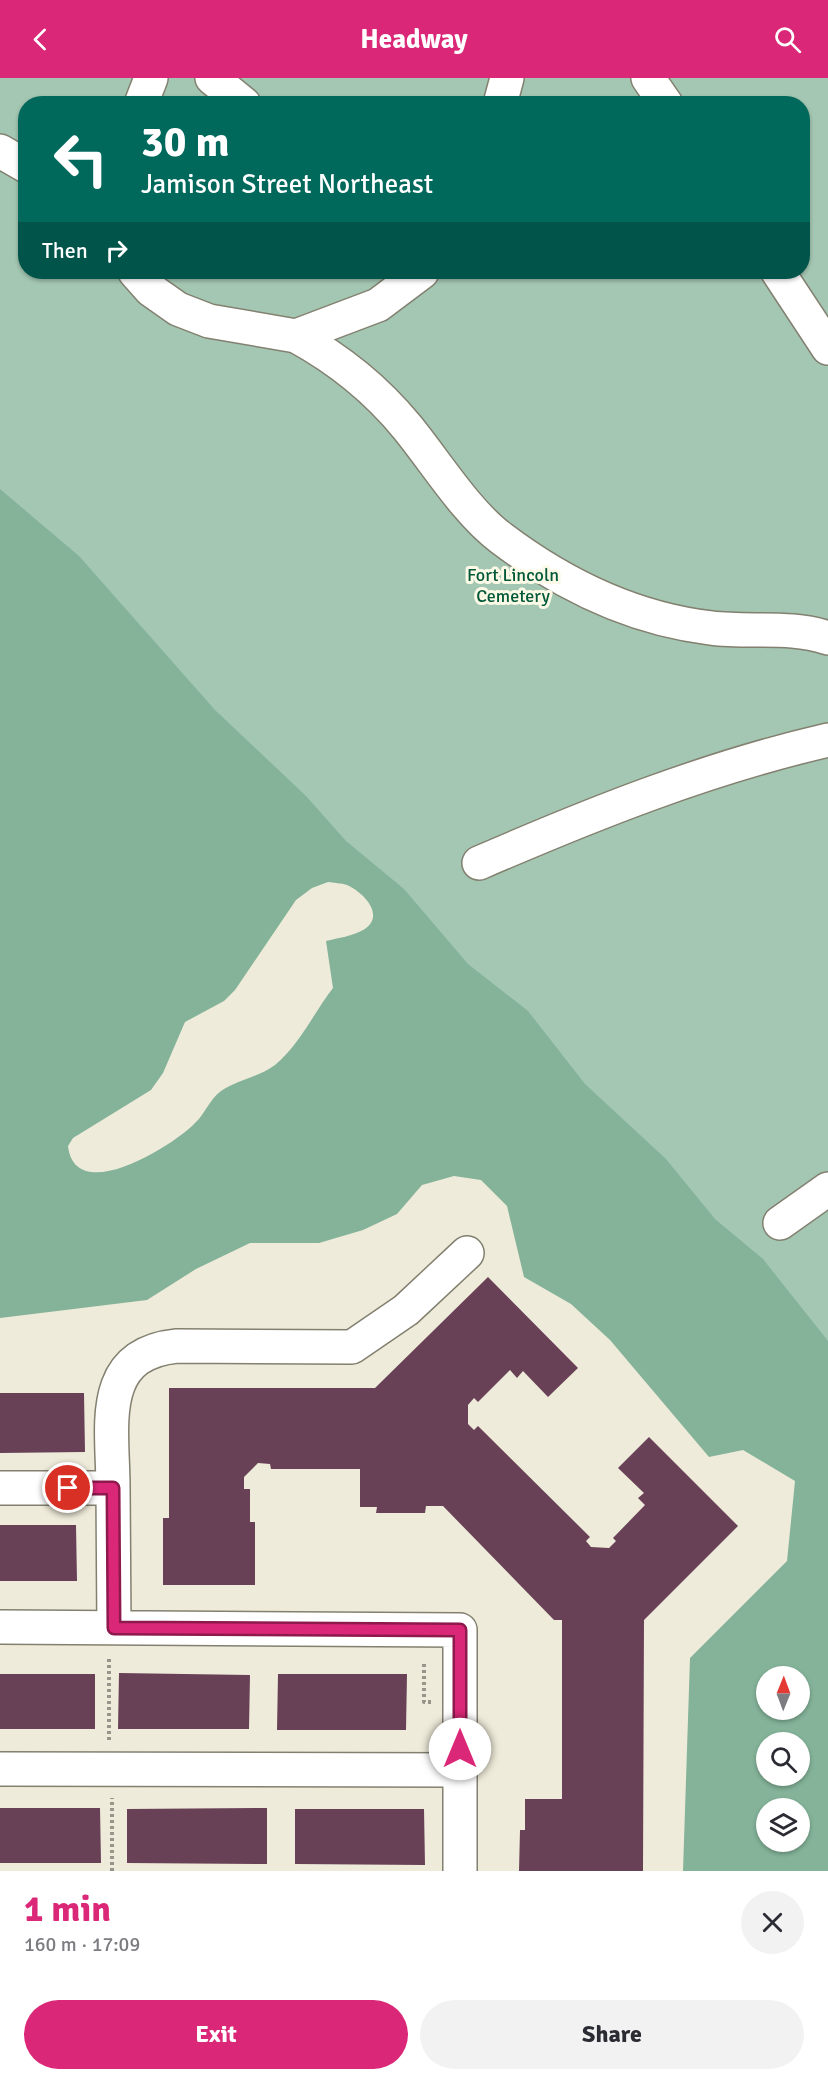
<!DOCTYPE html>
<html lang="en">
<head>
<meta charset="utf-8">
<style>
  :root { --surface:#fff; --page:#f2f2f3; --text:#2b2b33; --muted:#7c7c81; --accent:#db2777 }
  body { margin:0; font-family:Signika,sans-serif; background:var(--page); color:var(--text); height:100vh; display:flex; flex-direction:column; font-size:22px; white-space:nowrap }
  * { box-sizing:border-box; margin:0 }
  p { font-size:20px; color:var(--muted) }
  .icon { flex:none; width:33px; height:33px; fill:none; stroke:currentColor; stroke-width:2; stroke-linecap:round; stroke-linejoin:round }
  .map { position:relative; height:1793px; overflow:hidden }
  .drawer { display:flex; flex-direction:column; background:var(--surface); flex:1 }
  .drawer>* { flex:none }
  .banner { position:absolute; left:18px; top:18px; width:792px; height:183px; border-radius:24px; box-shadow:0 2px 4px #0004; background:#00695c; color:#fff; overflow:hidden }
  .needle { width:39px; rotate:1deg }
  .controls { position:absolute; left:756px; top:1588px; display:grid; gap:12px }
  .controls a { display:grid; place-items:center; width:54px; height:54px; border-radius:50%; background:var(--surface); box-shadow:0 2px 4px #0004; font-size:30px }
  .pin { position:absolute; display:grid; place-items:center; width:51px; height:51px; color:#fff; margin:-26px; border:3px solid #fff; border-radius:50%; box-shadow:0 2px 6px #0007 }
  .me { position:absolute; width:66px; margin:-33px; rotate:0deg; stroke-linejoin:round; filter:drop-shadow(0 0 4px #0008) }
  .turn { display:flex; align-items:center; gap:21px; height:126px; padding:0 24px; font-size:27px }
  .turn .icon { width:78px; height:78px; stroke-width:2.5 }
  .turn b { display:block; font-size:42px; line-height:51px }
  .then { display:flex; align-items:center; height:57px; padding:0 24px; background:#0003; gap:12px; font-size:22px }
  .round { display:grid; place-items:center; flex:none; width:63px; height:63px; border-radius:32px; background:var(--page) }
  .overview { display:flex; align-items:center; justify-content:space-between; height:102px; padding:0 24px }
  h1 { font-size:36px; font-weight:700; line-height:45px; color:var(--accent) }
  .action { display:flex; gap:12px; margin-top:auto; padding:12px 24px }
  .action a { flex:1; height:69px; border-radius:36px; background:var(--accent); color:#fff; font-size:24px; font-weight:700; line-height:69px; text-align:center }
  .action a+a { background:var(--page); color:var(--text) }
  header { display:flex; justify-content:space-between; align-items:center; height:78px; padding:0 24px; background:var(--accent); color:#fff; font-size:27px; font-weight:700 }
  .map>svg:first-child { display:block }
  .green { fill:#a4c7b3; fill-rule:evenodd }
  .forest { fill:#84b399; fill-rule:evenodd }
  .building { fill:#684157 }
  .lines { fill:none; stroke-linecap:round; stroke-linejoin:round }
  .minor-casing { stroke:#838070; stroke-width:36 }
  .path { stroke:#979589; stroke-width:4; stroke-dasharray:3 3; stroke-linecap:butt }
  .minor { stroke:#fff; stroke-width:33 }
  .route-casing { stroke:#8e194d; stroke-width:15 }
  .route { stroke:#db2777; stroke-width:10 }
  .labels { text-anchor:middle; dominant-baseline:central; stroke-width:6; stroke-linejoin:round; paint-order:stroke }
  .park-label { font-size:18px; fill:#015939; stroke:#fcf9e7 }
</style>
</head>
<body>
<header><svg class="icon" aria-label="back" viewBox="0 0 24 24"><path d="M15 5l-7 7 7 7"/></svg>Headway<svg class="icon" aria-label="search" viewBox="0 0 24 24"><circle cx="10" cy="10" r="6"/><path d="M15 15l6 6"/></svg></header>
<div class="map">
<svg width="828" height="1793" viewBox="0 0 828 1793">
  <rect width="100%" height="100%" fill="#efebda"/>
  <path class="green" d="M0,0H828V1279L0,432ZM26,26H802V194H26Z"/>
  <path class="forest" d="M0,411L79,478L215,632L306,718L346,763L404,811L468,886L528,933L585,1006L666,1081L715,1141L763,1181L828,1263V1793H683L690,1580L787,1483L795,1403L743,1372L709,1379L610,1262L571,1226L524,1199L507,1128L481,1102L454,1098L422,1107L397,1136L363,1152L319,1165H250L196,1191L147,1222L0,1240ZM328,804C334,805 341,805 347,807C363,814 387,838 363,852C353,858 338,860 326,863L333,910C313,936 300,966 275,987C259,999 237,1002 221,1013C209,1022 205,1036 195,1045C173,1068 75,1129 68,1068L73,1060L151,1012L163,995L185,944L224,923L235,912L296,822L312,810ZM766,1599H800V1632H766ZM766,1665H800V1698H766ZM766,1731H800V1764H766Z"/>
  <path class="building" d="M488,1199L578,1290L548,1319L523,1293L517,1300L510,1292L478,1324L474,1320L468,1327V1346L474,1352L478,1348L590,1459L586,1463L591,1469L609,1470L616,1463L613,1460L645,1427L638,1420L644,1415L618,1390L649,1359L738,1448L644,1542L643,1793H519L520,1752H525V1721H562V1542H554L443,1428H426L425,1435H376L377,1429H360V1391H271L270,1386L258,1385L244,1399V1411H250V1444H255V1507H163V1440H169V1310H375Z
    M0,1315H84L85,1374L0,1375Z
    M0,1447H76L77,1503H0Z
    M119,1595L250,1597L249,1651H118Z
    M0,1596H95V1651H0Z
    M278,1596H407L406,1652H277Z
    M0,1730H100L101,1785H0Z
    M267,1730V1786L127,1785V1731Z
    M295,1731H424L425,1787L295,1786Z"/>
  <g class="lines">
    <defs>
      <path id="minor" d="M212,0L244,26
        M648,0L666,26
        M141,26L151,0
        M500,26L507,0
        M0,73L26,88
        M135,194L151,212L178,231L209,243L296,258L378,227L422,194
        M778,194L828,270
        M296,258C340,282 375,310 407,349C435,383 466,434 501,460C562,506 634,541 711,550C749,555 791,547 828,560
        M479,785C592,736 707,690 828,662
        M780,1145L828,1111
        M0,1410H113L114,1550
        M113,1410C113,1349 96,1276 177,1268L352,1269L406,1232L467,1175
        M0,1549L460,1552V1793
        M0,1691L459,1692"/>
    </defs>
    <use href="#minor" class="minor-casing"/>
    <path class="path" d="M424,1586V1624H432
      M109,1662V1581
      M112,1793V1720"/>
    <use href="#minor" class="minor"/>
  </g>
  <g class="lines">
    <defs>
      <path id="route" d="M68,1410H113L114,1550L460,1552V1671"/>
    </defs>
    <use href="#route" class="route-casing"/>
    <use href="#route" class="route"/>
  </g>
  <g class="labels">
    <g class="park-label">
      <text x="513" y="497">Fort Lincoln<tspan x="513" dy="21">Cemetery</tspan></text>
    </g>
  </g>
</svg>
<div class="controls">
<a><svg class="needle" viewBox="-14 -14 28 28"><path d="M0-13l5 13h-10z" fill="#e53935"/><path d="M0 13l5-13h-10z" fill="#7c7c81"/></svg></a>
<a><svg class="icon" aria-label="search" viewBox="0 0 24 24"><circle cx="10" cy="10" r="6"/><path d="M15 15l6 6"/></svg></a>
<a><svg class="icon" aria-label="layers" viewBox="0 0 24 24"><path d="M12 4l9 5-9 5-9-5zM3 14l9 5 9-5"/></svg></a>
</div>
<div class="pin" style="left:68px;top:1410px;background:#d93025"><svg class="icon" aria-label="arrive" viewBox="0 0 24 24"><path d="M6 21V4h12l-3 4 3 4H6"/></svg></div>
<svg class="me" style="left:460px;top:1671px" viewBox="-20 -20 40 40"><circle r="19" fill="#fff"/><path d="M0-13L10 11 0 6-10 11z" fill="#db2777"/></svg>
<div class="banner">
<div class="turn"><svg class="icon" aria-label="left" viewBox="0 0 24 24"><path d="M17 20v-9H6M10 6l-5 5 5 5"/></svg><div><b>30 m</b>Jamison Street Northeast</div></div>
<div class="then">Then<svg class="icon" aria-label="right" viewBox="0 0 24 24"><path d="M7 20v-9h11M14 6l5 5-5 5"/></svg></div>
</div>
</div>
<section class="drawer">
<div class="overview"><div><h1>1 min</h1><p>160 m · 17:09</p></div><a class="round"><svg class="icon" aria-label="close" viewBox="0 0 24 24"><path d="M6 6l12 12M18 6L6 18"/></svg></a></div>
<div class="action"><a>Exit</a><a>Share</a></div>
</section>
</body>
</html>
